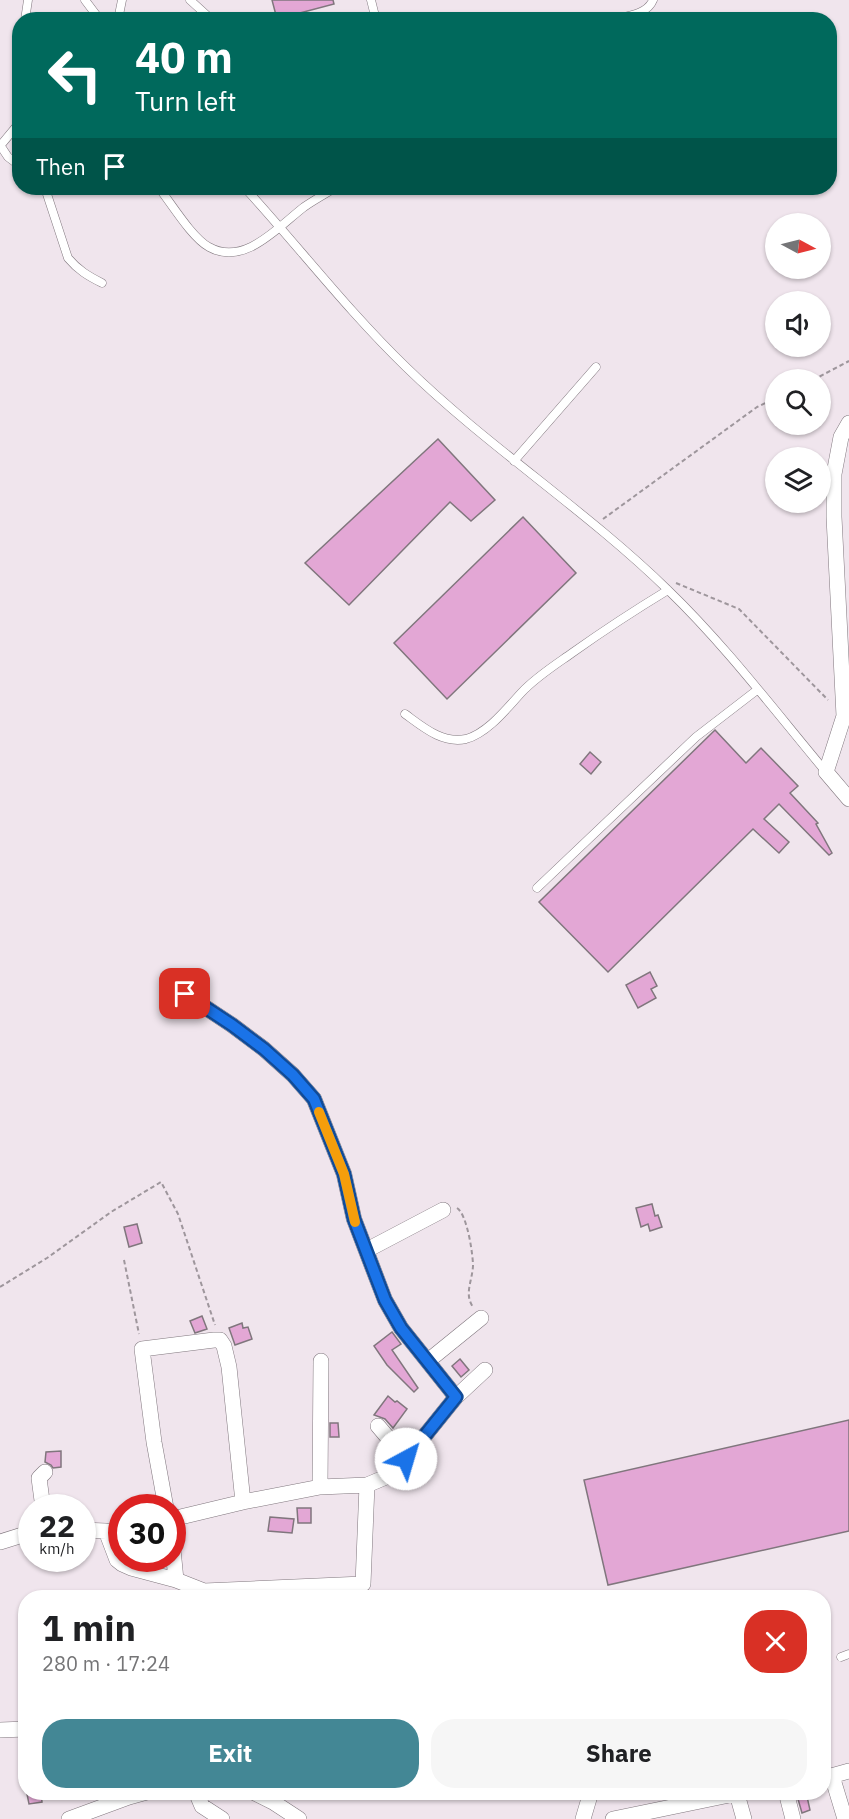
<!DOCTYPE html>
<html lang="en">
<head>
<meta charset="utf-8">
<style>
  :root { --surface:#fff; --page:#f6f6f6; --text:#202124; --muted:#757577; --accent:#438795 }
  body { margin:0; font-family:"IBM Plex Sans",sans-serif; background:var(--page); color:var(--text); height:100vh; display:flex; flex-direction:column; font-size:22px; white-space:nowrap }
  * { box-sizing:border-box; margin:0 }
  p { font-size:20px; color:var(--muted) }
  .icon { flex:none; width:33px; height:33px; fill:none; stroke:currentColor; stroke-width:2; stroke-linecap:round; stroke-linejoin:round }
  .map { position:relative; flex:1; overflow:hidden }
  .drawer { position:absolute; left:18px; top:1590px; width:813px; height:210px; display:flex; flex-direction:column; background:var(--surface); border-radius:24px; box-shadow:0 2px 4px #0004 }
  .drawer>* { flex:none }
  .hud { position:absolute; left:12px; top:12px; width:825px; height:183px; border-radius:24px; box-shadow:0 2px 4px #0004; background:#00695c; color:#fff; overflow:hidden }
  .needle { width:39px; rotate:97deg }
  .buttons { position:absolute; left:765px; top:213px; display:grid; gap:12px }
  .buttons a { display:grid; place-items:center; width:66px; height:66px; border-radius:50%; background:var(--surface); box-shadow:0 2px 4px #0004; font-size:30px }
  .speed { position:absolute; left:18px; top:1494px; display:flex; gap:12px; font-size:30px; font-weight:700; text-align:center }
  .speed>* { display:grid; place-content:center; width:78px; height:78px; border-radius:50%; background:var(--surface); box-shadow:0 2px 4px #0004; line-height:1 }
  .speed small { font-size:15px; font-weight:400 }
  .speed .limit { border:9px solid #d22; background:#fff; color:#111 }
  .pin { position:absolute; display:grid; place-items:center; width:51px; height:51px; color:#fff; margin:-26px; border-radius:12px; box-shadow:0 3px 9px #0006 }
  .me { position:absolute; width:66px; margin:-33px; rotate:39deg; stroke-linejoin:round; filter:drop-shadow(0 0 4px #0008) }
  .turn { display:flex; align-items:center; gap:21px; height:126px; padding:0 24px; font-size:27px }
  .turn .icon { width:78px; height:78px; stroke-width:2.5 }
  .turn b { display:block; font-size:42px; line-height:51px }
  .then { display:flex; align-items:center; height:57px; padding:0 24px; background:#0003; gap:12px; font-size:22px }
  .round { display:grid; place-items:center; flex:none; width:63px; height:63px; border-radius:24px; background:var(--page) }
  .overview { display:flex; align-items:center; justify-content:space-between; height:102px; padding:0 24px }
  h1 { font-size:36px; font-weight:800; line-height:45px }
  .action { display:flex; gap:12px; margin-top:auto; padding:12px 24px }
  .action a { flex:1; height:69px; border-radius:24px; background:var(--accent); color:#fff; font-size:24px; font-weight:800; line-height:69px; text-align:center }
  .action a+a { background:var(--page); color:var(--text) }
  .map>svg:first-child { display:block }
  .building { fill:#e3a7d5; stroke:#80767d; stroke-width:1.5 }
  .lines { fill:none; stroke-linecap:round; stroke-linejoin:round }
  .lane-casing { stroke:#80777e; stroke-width:9 }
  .street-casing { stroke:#80777e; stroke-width:16 }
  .path { stroke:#9e969c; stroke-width:2; stroke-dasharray:4.5 3; stroke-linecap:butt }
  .lane { stroke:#fff; stroke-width:8 }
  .street { stroke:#fff; stroke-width:15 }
  .route-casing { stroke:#114b97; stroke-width:15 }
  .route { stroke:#1a73e8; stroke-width:10 }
  .slow { stroke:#f59e0b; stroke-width:10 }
</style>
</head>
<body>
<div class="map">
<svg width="849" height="1819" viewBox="0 0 849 1819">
  <rect width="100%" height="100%" fill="#f0e5ed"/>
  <path class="building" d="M272,0H333L334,4L277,19Z
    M438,439L495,500L471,521L450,502L349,605L305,563Z
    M523,517L576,573L447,699L394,643Z
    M715,730L746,763L761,748L798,786L790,793L818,823L816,824L832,853L829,855L779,804L764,819L789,842L779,853L753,829L608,972L539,902Z
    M590,752L601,762L591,774L580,764Z
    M650,972L657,986L651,989L656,998L638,1008L626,985Z
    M652,1204L655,1216L658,1215L662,1227L650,1231L648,1224L641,1227L636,1208Z
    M137,1224L142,1243L129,1247L124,1227Z
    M202,1316L207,1329L195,1333L190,1321Z
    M242,1323L243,1328L248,1327L252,1339L235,1345L229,1328Z
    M392,1332L401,1344L392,1350L418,1388L414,1392L387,1365L374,1346Z
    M460,1359L469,1370L461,1377L452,1366Z
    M388,1396L395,1402L397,1401L407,1409L393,1428L385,1419L374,1415Z
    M849,1420V1531L608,1585L584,1480Z
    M330,1423H338L339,1437H330Z
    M61,1451V1467L53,1468L51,1465L45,1462L46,1452Z
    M297,1508H311V1523H298Z
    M270,1517L294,1519L292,1533L268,1531Z
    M33,1792H41L42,1802L29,1804L27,1794Z
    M796,1792H806L810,1810L802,1813Z"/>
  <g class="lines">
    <defs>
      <path id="lane" d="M85,0L100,20
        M190,0L212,20
        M371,0L376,20
        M25,20L28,0
        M118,20L122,0
        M611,20C626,16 647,15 653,0
        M0,145L8,157L20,166
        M0,146L20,122
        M45,188L68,258C78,270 88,276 102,283
        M159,188C171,203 192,238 209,247C244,267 278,227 304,207C314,200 325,194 335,188
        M245,188C299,247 348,311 406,367C488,447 586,510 668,590C725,645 775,711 826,772
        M514,461L596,367
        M405,714C423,727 442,744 466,739C488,733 507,708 522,692C536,677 555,665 572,653C603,631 635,610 668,590
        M537,888L696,737L757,690
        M841,1657L849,1654"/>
      <path id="street" d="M849,423L841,437L834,474V517L844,716L826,772L849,799
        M367,1250L443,1210
        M428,1361L481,1318
        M456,1397L485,1370
        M378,1426L406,1459
        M320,1487L321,1361
        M43,1508L39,1478L45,1472
        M166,1508L154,1442L142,1349L214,1340H220L224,1346L229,1367L243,1502
        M172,1519L243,1502L320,1487L367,1485L386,1477L406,1459L456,1397L401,1328L385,1300L354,1219L344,1174L314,1099L293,1075L264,1049L232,1025L185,994
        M82,1530L106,1531L117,1560L122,1564L131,1568L176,1580L204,1591L363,1584L367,1485
        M172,1539L176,1580
        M0,1542L32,1532
        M0,1730L26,1729
        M832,1776L845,1819
        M824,1778L849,1771
        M196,1792L202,1806L222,1819
        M253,1792L273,1802L299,1819
        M786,1792L793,1819
        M737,1794L744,1819
        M69,1819L129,1797L147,1792
        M583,1819L591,1792
        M613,1819L744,1792"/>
    </defs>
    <use href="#lane" class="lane-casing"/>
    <use href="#street" class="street-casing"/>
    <path class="path" d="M813,380L849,361
      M603,519L757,407L776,398
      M676,583L739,609L828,700
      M457,1208C467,1214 473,1254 473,1266C472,1282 464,1294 473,1307
      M124,1260L139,1334
      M0,1287L47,1258L111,1212L161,1182L178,1214L215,1325"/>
    <use href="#lane" class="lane"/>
    <use href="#street" class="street"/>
  </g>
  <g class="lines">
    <defs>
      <path id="route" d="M185,994L232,1025L264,1049L293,1075L314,1099L344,1174L354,1219L385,1300L401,1328L456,1397L406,1459"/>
    </defs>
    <use href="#route" class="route-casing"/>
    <use href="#route" class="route"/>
    <path class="slow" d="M319,1112L344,1174L355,1222"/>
  </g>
</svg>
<div class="buttons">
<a><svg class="needle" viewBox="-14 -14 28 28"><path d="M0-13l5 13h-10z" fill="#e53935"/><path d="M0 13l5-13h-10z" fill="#757577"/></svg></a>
<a><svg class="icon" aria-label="sound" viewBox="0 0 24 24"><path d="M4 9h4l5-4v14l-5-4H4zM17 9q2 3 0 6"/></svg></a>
<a><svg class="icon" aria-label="search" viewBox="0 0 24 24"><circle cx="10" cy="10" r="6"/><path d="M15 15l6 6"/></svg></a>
<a><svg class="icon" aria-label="layers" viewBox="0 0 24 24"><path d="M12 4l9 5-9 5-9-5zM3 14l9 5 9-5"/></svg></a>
</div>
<div class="speed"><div>22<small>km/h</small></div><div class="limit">30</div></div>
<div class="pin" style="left:185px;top:994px;background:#d93025"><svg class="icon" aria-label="arrive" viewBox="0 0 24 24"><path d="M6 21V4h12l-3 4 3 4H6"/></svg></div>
<svg class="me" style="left:406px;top:1459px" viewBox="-20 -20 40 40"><circle r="19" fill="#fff"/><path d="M0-13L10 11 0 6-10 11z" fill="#1a73e8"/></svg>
<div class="hud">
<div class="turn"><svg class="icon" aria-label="left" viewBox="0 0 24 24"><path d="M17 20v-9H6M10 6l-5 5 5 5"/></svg><div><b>40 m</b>Turn left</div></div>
<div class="then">Then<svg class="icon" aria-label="arrive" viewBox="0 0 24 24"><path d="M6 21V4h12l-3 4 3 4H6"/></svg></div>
</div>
<section class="drawer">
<div class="overview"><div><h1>1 min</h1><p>280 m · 17:24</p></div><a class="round" style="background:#d93025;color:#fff"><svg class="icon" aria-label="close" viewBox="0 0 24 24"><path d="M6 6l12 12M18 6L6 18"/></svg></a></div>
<div class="action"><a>Exit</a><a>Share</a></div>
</section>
</div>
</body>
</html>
